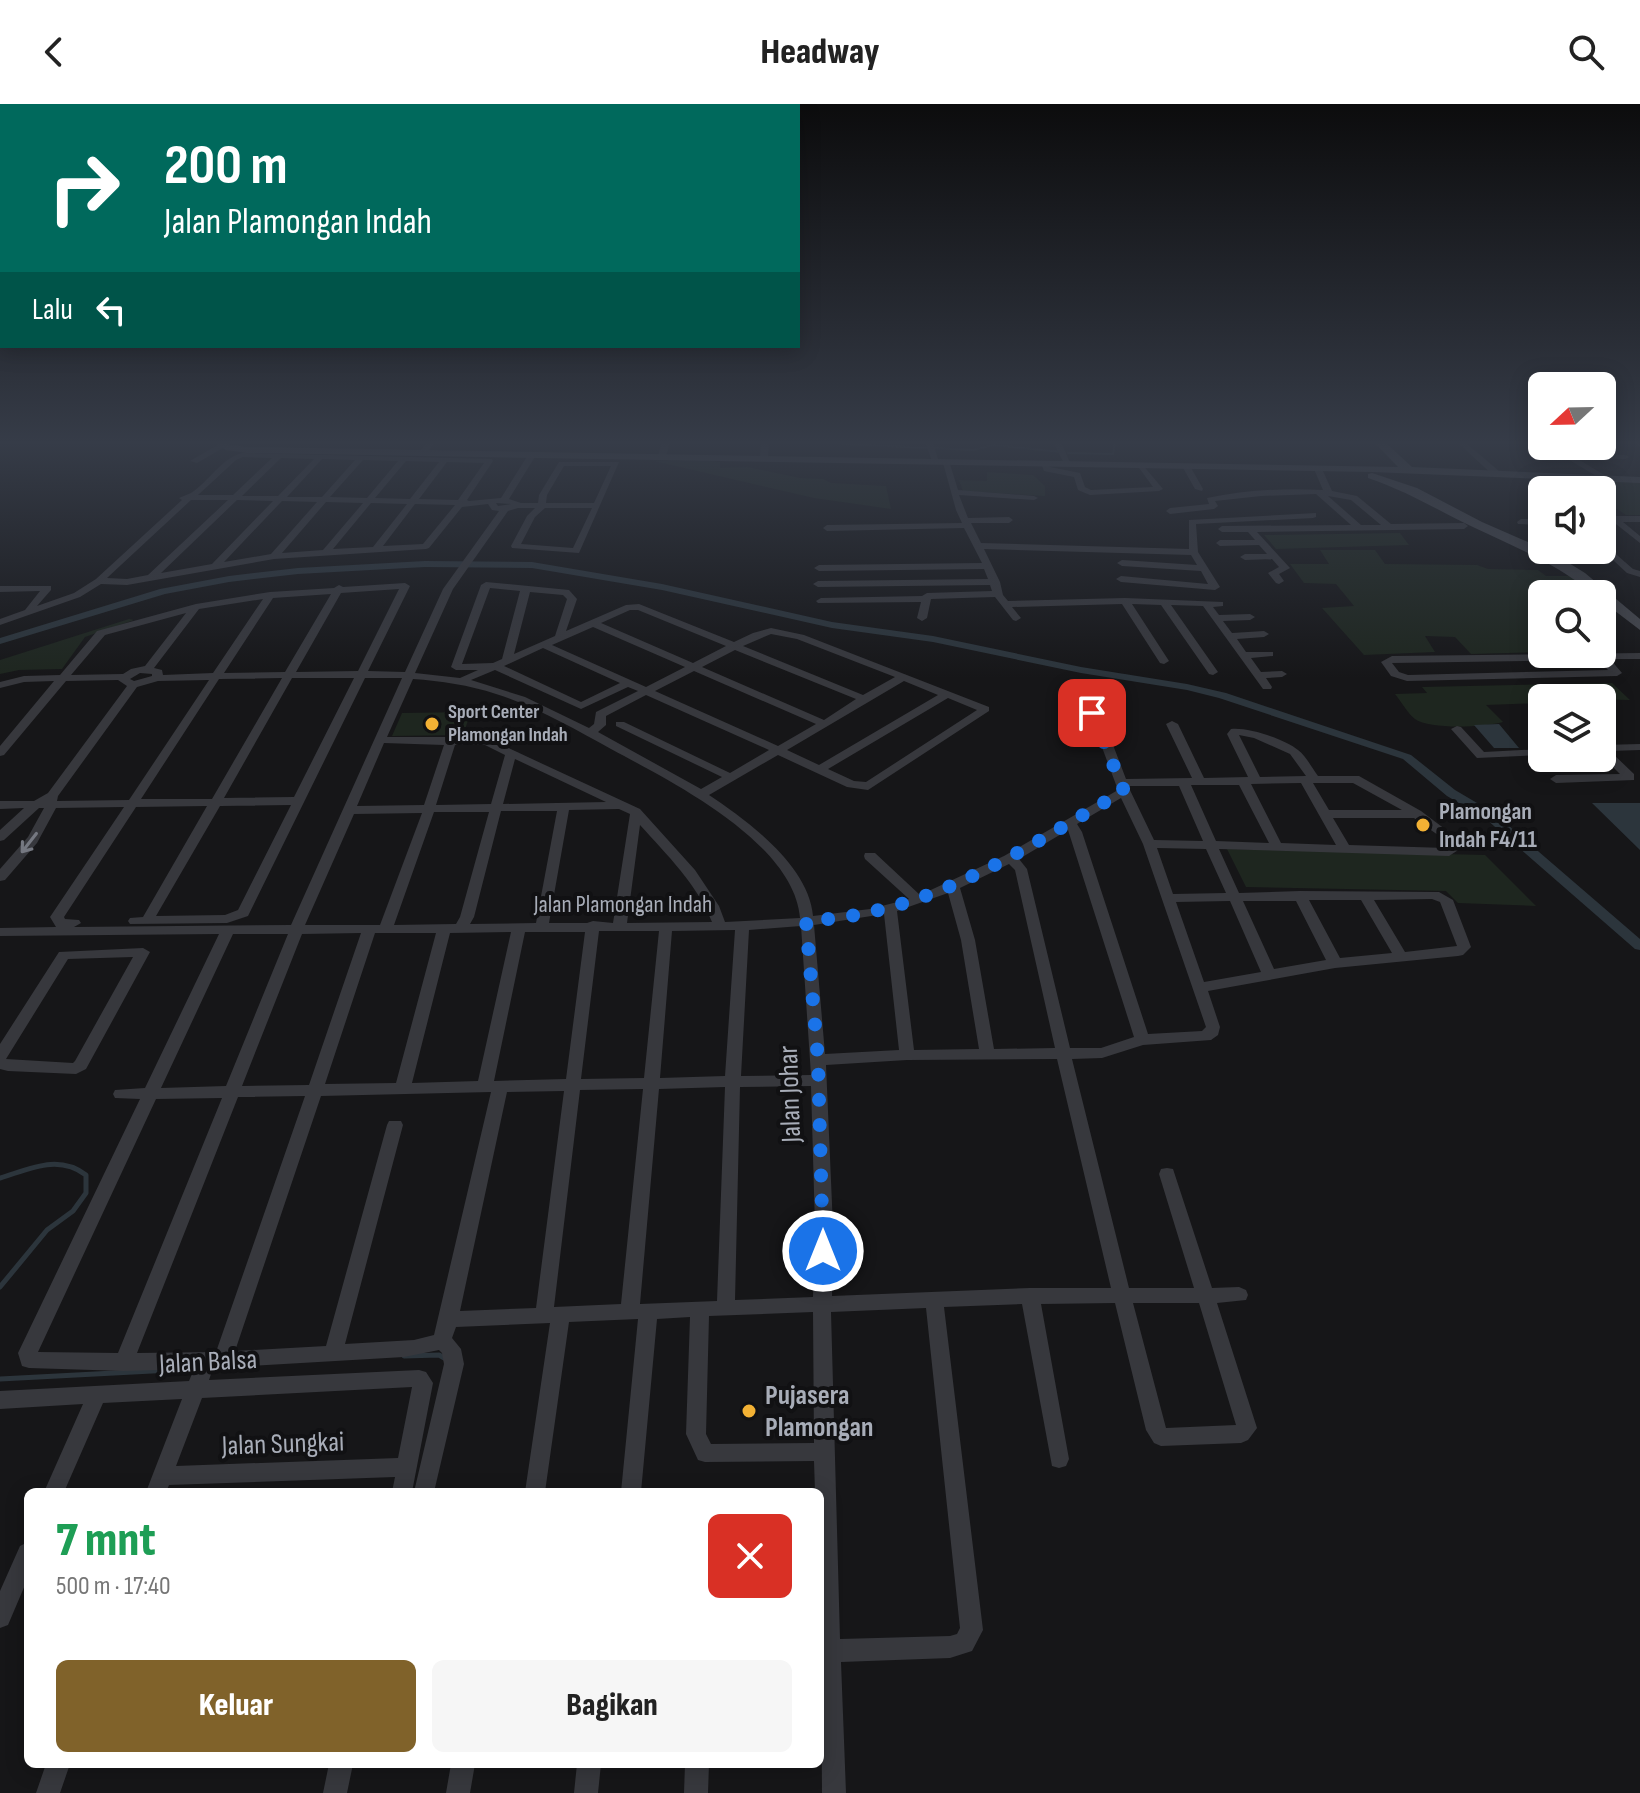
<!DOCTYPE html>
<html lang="id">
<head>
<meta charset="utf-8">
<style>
  :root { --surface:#fff; --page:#f6f6f6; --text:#222; --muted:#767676; --accent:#80622a }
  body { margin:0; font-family:"Sofia Sans Condensed",sans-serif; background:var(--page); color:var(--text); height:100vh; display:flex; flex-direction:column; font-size:30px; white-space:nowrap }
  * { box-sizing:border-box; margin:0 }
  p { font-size:26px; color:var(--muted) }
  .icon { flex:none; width:44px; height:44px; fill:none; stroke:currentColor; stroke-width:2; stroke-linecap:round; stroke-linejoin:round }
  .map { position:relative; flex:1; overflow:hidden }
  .sheet { position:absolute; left:24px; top:1384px; width:800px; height:280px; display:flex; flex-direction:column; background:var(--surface); border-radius:12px; box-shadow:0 4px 20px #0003 }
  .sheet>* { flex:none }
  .top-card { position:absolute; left:0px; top:0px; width:800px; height:244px; box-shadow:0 4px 20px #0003; background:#00695c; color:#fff; overflow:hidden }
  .needle { width:52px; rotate:248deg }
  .tools { position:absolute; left:1528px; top:268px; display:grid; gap:16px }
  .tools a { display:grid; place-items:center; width:88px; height:88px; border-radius:12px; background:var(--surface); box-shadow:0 4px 20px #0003; font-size:40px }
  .pin { position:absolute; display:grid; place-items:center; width:68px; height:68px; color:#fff; margin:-34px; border-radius:16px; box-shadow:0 4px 12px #0006 }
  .me { position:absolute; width:88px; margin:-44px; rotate:0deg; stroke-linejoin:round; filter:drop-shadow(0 0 6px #0008) }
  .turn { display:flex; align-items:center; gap:28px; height:168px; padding:0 32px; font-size:36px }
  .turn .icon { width:104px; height:104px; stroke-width:2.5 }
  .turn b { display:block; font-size:56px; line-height:68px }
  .then { display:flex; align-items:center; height:76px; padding:0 32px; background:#0003; gap:16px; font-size:30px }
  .round { display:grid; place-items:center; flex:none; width:84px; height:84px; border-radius:12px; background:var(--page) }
  .summary { display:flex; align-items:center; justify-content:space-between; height:136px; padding:0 32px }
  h1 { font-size:48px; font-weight:800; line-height:60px; color:#1e9e55 }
  .action { display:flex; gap:16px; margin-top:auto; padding:16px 32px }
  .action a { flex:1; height:92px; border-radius:12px; background:var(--accent); color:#fff; font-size:32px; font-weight:800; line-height:92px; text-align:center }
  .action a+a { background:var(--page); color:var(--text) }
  header { display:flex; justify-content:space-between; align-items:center; height:104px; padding:0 32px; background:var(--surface); font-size:36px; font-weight:800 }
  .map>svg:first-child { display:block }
  .green { fill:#1e261f }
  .water { fill:#2c353c }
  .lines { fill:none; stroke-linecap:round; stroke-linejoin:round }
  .stream-far1 { stroke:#2c353c; stroke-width:2 }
  .stream { stroke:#2c353c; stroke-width:5 }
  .canal { fill:#2c353c; fill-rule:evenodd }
  .street { fill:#37383d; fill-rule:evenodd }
  .secondary { fill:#45474d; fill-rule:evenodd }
  .oneway { stroke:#757881 }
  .route { stroke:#1a73e8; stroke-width:14; stroke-dasharray:0 25.2 }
  .poi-dot { fill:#f2b134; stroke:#111113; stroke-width:3 }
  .labels { text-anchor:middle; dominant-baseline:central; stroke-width:8; stroke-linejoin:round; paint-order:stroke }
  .far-poi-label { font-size:20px; font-weight:bold; fill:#a8adb8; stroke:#111113; text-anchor:start }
  .poi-label { font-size:24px; font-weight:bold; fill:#a8adb8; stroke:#111113; text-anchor:start }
  .street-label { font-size:24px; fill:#a8adb8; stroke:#111113 }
  .near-street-label { font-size:28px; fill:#a8adb8; stroke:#111113 }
  .near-poi-label { font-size:28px; font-weight:bold; fill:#a8adb8; stroke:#111113; text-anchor:start }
</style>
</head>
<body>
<header><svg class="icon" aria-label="back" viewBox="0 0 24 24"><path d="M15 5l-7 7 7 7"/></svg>Headway<svg class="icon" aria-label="search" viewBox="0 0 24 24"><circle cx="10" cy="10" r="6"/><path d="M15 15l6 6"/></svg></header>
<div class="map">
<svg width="1640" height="1689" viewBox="0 0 1640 1689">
  <rect width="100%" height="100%" fill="#161618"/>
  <path class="green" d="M702,356L720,358V364L747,363L800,374L823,375L831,379L886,382L891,405L814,394L654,357Z
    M987,368L1033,371L1045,382V392L963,387L959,376L987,377Z
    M1576,376L1640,378V411H1626L1602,395V386H1590Z
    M1400,429L1409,441L1276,445L1264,431Z
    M1320,446H1375L1385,460L1477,461L1488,465L1538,466L1546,472H1571L1582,481L1549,480L1557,490H1542V548L1471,550L1455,533L1425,532L1435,548L1364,551L1322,504L1354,502L1336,480L1304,479L1290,460H1329Z
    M129,515L134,516L85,533L62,565L19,566L0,570V556Z
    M1612,579L1630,596L1542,594V599L1486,601L1503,618C1485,623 1430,626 1415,615C1408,610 1401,597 1395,590L1427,589L1422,583Z
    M471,608L463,631L392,632L402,609Z
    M1227,745L1485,751L1536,802L1458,799L1446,787L1246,783Z"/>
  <path class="water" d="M1499,620L1519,644H1494L1474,621Z
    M1592,699H1640V746Z"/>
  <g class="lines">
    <path class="stream-far1" d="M807,338L928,344
      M934,344L973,346L993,341L1061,348
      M1068,349L1113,350L1115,338"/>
    <path class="stream" d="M0,1074C30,1065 58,1050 86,1071V1089L73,1107L47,1126L0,1183
      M404,1252L439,1251L446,1255
      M0,1275L171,1266"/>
    <path class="canal" d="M425,457L532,458L662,480L832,518L933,532L1081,563L1187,580L1226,589L1411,651L1455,686L1494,709L1640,835V846L1635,845L1486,715L1447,692L1403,655L1219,594L1187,586L1081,569L933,538L832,524L662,486L532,464L425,463L298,470L229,478L165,490L0,540V534L160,485L229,472L298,464Z"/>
    <path class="street" d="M428,338H436L425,351H419L418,349Z
      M662,338H670L666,352L662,354L658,352Z
      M761,338H769L768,353L764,355L760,353Z
      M925,338H933L939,359L932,357Z
      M1053,338H1061L1071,361H1065Z
      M1457,338H1465L1500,368V372H1494Z
      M1632,338H1640V342Z
      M221,339L228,341L197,359L190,357Z
      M1546,342H1555L1568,350L1625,351L1629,353L1625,355L1576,354L1606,372V376H1603Z
      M242,349L492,355L493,357L467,396L469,397L501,394L528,351L532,349L536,351L509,395L521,399H538L539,391L559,358H619L579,449L512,444L511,442L527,412L535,404H518L508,407L453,485L415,569L460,574L478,566H456L451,563L481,481L486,478L569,486L577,495L566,527L626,501L639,500L734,538L753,529L771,524L804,531L989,603V607L868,686L847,683L778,651L709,691C748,717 809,762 813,812L870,805L909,795L865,755L864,752L865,749H875L920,791L1004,752L1118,686L1091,614L1081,606L1086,603L1102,612L1126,675L1192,674L1166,620L1172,617L1178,620L1204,674L1248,673L1227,630L1231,625C1248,623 1285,635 1298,646C1306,652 1312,664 1318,672H1359L1421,707L1466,741L1449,752L1219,745L1239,789L1300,787L1439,788L1453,796L1471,843L1463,851L1458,852L1335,864L1208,887L1220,923L1218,931L1211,936L1143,941L1102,954L1072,955L1129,1184H1194L1159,1070L1161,1065L1167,1064L1173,1065L1212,1184L1239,1183L1246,1186L1248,1191L1246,1196L1217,1199L1257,1324L1248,1336L1241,1339L1161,1342L1154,1339L1146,1326L1115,1199L1041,1200L1069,1355L1066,1362L1059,1364L1052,1362L1022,1200L944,1203L983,1526L972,1547L950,1554L841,1558L846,1689H822L820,1388H815L814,1357L705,1358L698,1356L686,1330L690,1213L657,1215L641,1388H621L638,1215L569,1218L545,1388H525L550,1219L456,1223L452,1234L461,1245L464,1260L434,1388H414L444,1260L442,1249L439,1246L404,1253L213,1264L209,1276L419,1266L426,1268L433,1279L412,1388H392L395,1373L169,1381L166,1388H146L182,1295L103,1299L64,1388H44L83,1300L0,1305V1287L189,1277L194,1265L124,1267L29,1264L22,1262L18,1249L140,995L115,994L113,990L115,986L145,984L219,830L0,832V824L56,823L50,813L124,703L56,704L37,739L5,776L0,777V765L28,733L44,704H39L4,736L0,737V726L24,704L0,705V697H34L48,689L127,582L118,576L66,577L4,651L0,652V642L54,577L24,578L0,584V578L24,572L60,571L97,527L196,500L270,488L334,484L339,481L343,483L405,479L410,482L368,567L405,568L443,485L499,407L492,406L488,400L462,403L429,444L426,445L274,455L127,481L101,480L80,493L0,521V515L25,506L40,487L0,488V482H51V486L37,502L74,489L96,475L182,396L179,394C183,392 187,391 191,389C210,377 220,355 242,349ZM243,353L272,354L233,391H198L236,356ZM281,354L314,355L278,392H242ZM322,355L355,356L322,393H287ZM363,356L398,357L367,394L330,393ZM406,357L439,358L410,395L375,394ZM447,358L484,359L458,396L419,395ZM564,362H611L594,399H546L547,391ZM191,396H228L148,471L127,475L107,474ZM237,396L273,397L212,460L161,469ZM282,397L317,398L271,450L224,458ZM326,398L363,399L323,446L282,449ZM371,399L407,400L373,443L333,445ZM496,399L511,400L498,402ZM415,400L455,401L423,440L383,442ZM545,404H592L573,444L521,440L535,413ZM490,484L520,487L502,555L493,559L462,560ZM399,485L358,567L296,568L341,489ZM530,488L563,491L567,495L555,532L514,550ZM331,490L285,568L224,569L273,494ZM263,495L213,569L163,571L162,566L154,564L199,505ZM630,506H638L726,542L693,559L601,519ZM186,509L145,562L131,565L123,570L71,571L105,531ZM593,523L685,563L646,583L552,541ZM771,530L797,535L895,573L863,591L743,542ZM543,544L620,579L581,598L504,562ZM735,546L856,595L824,616L702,563ZM495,566L581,605L628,583L638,587L596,608L594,620L589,624L525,593L471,576ZM694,567L816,620L778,642L655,587ZM140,569L152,570V572L134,577L130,575ZM282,574L212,695H141L219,575ZM292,574H354L294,693L224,694ZM365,574H402L291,821L74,823L81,819L79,816L65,815L64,813L136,703L207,702L143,813L130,814L128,817L130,820L227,819L248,812ZM413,575C441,577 469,581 496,590C537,603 574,625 611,645C670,677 794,738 800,814L725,818L719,802L695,766L640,705L491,636L451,633H387ZM209,576L129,696L57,697L58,692L137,583L158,577ZM904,577L938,591L819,661L787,646ZM646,591L769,646L730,669L624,618H616V622L722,673L701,685L598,628L606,621V612ZM948,594L977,606L866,678L854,677L828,665ZM1239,631L1254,634L1290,650L1306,672L1260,673ZM384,639L444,641L424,701L357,702ZM455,641H485L505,651L491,700L436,701ZM515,655L606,698L503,700ZM1301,679L1336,741L1281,739L1251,680ZM1313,679H1353L1402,706H1329ZM1191,681H1239L1269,739L1216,737ZM1128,682H1179L1203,737L1154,736ZM1121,694L1143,740L1206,923L1202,927L1148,930L1082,728L1077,720ZM291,701L238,806L225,811L156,812L220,702ZM619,705L630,710L613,819L593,817L587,819H549L569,706ZM501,707H557L536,819L470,820L474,813ZM434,708H489L460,813L456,820L394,821ZM422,709L380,821H305L354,710ZM1333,714H1414L1452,741L1446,744L1349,741ZM640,721C667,751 697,780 712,818L627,819ZM1068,726L1134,933L1101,944H1070L1027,765L1019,755ZM1157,744L1206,745L1226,789L1173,790ZM1009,760L1015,766L1055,944L994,945L975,836L960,784ZM948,789L961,836L979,945L914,946L897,807ZM1432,795L1440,798L1457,842L1405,848L1374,796ZM1309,796H1361L1392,849L1340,854ZM1230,797L1261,868L1204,878L1176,798ZM1243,797H1296L1326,856L1274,865ZM884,810L899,946L825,950L814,821ZM801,822L811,971L741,972L749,826ZM735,826L725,972L660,974L672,827ZM599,827H659L644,974L581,975ZM511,828L478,977L412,979L450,829ZM525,828H585L566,975L494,977ZM361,829L309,981L242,982L302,830ZM375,829H436L396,979L325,980ZM233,830H288L226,982L161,984ZM1057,955L1111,1184H1030L832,1192L833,1123L826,961L907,956ZM811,982L815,1123L813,1193L735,1196L740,983ZM725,983L717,1197L640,1200L659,985ZM643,985L621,1200L554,1203L580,986ZM564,987L536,1204L460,1207L507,988ZM491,988L434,1231L414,1236L345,1240L403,1021L401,1017H389L387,1021L326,1242L235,1247L321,992ZM305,992L216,1248L137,1249L238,993ZM222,994L118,1249L38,1248L156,995ZM1133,1199H1199L1236,1321L1166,1324ZM926,1204L960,1524L957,1530L950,1532L840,1535L831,1208ZM813,1208L814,1339L711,1340L706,1330L709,1212ZM412,1283L398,1354L176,1362L202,1294Z
      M942,355L949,357L958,386L1034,392L1038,394L1034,396L959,391L968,414L1009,413L1013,416L1009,419H971L981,439L1189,445V416L1316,409V413L1313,414L1196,420L1198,448L1220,483L1215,486L1121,478L1116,475L1121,472L1208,480L1201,467L1122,462L1117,459L1122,456L1197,461L1191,451L984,445L1000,478L1003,491L1008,497L1125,494L1223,498V502L1213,503L1219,511L1250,510L1255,513L1250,516L1223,517L1232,529L1264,527L1269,530L1264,533L1237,535L1246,548H1273V552L1251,554L1261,568L1282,567L1287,570L1282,573L1266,574L1272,583L1271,585H1263L1203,502L1171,501L1218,568L1213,571L1209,570L1161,501L1132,500L1169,557L1164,560L1160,559L1122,500L1012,503L1021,514L1016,517L1013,516L995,493L931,495L927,514L922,517L917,514L921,498L818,499L816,497L821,494L922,492L927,489L992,487L990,481L818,483L813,480L818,477L988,475L984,465L819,467L814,464L819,461L982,459L964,424L827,427L823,424L827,421L962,419L956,406Z
      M1045,357L1050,363L1080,369L1085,383L1091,386L1153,383L1137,361L1141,359L1163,385L1159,387L1090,391L1078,386L1074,373L1044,367L1041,359Z
      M1186,360L1190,362L1203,385L1202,387L1195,385L1182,362Z
      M1318,363L1322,365L1332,387L1357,392L1391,420L1464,419L1468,422L1464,425L1257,428L1290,464L1279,470L1284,477L1279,480L1276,479L1268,469L1279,463L1272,455L1245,456L1240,453L1245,450H1267L1259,441L1220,442L1216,439L1220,436H1255L1248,428H1222L1218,425L1222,422L1351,421L1316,390L1261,392L1215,397L1218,402L1214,405L1170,410L1166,407L1170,404L1209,400L1207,394C1245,386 1284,384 1323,386L1314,365ZM1328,392L1351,396L1381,421H1361Z
      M1550,370H1556L1576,386H1567L1550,374Z
      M1602,402L1616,412H1640V418H1623L1640,432V439L1602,409Z
      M1521,415H1542V421L1518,420L1517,418Z
      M1602,438L1633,465L1640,467V473L1627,469L1613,456L1581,457L1576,454L1581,451L1607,450L1602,446Z
      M1640,549V555H1610L1622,569L1617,572L1407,577L1391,572L1381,558L1392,552ZM1599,556L1608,566L1408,571L1399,568L1392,559Z
      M1457,622L1461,623L1484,648L1542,645V651L1477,654L1451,625Z
      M1640,640V646L1610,647L1634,670V676L1556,679L1550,675L1556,671L1620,670L1602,652V641Z
      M143,844L150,848L86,965L76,970L8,967L0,965V940L59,848ZM133,853L75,957L73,959L6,955L68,855Z
      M28,1438V1474L8,1521L0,1524V1487L20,1442Z
      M46,1660H70L60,1689H36Z
      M329,1660H353L347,1689H323Z
      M451,1660H475L470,1689H446Z
      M577,1660H601L598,1689H574Z
      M685,1660H709L708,1689H684Z"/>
    <path class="secondary" d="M213,338L247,343L1398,363L1374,338H1385L1412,363L1640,373V379L1372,368L247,349L226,346Z
      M1372,369L1417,384L1482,418L1551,448L1585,469L1640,515V526L1602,497V490H1593C1557,460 1517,444 1475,424C1437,406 1409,388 1368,374V370Z"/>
  </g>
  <defs><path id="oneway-shaft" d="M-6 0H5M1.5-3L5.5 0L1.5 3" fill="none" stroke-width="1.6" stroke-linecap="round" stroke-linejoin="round" transform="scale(2)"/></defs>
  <use class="oneway" href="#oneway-shaft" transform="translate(29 739) rotate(128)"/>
  <linearGradient id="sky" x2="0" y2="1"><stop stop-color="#0c0c0d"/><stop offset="0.59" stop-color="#363c48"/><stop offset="1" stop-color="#363c48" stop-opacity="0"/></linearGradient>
  <rect width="1640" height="574" fill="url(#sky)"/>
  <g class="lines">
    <path class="route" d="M823,1147L818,956L806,817C934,809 1017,748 1124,687L1092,609"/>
  </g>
  <g class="poi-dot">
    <circle cx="432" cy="620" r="8"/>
    <circle cx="1423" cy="721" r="8"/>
    <circle cx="749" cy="1307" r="8"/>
  </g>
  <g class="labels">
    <g class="far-poi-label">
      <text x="448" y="608">Sport Center<tspan x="448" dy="23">Plamongan Indah</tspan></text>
    </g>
    <g class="poi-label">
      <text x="1439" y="707">Plamongan<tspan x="1439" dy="28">Indah F4/11</tspan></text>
    </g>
    <g class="street-label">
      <text x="623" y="800">Jalan Plamongan Indah</text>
    </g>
    <g class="near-street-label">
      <text transform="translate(790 990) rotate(-92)">Jalan Johar</text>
      <text transform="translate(208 1258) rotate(-3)">Jalan Balsa</text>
      <text transform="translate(283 1340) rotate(-2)">Jalan Sungkai</text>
    </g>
    <g class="near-poi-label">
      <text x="765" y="1291">Pujasera<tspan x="765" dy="32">Plamongan</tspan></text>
    </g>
  </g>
</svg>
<div class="tools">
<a><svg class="needle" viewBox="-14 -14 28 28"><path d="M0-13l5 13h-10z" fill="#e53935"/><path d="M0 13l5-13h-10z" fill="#767676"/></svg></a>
<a><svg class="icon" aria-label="sound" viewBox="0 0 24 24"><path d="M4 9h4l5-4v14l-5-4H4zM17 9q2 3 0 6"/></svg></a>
<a><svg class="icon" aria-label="search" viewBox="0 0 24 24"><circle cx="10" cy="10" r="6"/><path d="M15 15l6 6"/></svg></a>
<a><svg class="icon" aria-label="layers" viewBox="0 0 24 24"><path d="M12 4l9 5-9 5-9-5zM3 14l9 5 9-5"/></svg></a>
</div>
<div class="pin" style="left:1092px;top:609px;background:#d93025"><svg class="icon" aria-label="arrive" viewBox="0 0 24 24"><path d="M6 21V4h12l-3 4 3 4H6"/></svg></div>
<svg class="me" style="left:823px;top:1147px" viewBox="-20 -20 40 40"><circle r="17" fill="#1a73e8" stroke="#fff" stroke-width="3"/><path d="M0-11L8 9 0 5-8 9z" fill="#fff"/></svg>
<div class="top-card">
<div class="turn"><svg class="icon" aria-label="right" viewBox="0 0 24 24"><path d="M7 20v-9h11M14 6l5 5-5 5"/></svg><div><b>200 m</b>Jalan Plamongan Indah</div></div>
<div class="then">Lalu<svg class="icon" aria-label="left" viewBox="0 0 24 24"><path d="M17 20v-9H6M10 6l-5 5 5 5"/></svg></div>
</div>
<section class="sheet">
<div class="summary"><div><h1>7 mnt</h1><p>500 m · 17:40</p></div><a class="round" style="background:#d93025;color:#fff"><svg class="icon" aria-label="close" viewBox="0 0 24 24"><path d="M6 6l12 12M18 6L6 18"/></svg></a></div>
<div class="action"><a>Keluar</a><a>Bagikan</a></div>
</section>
</div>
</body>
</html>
